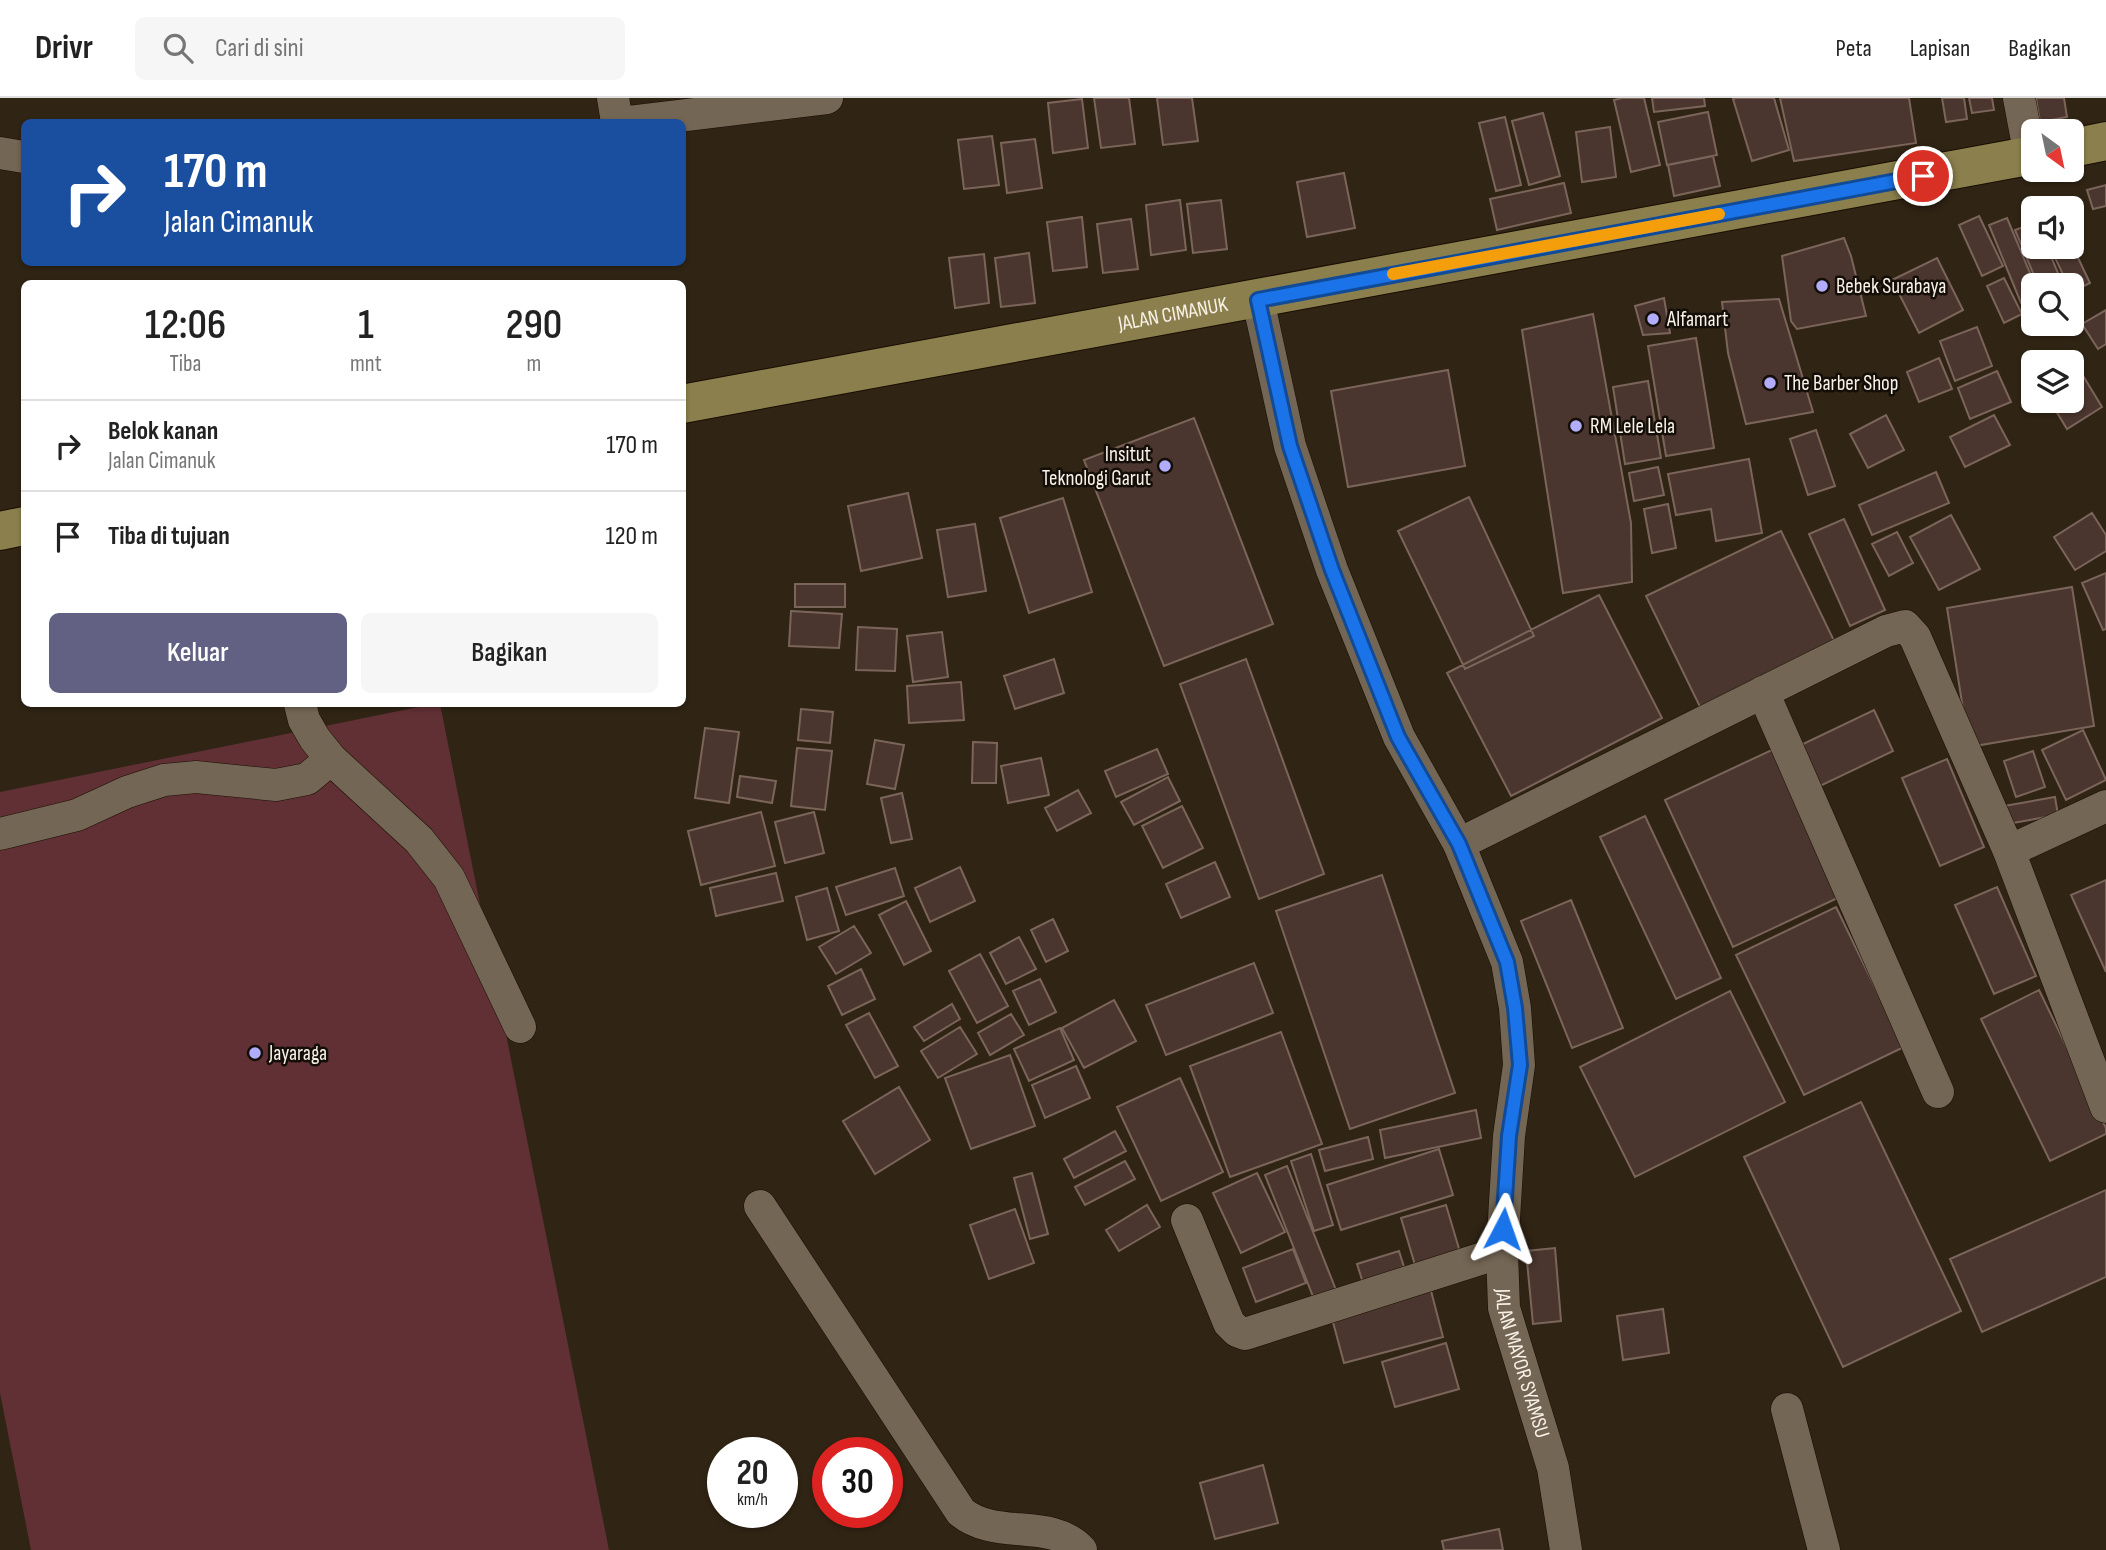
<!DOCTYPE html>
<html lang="id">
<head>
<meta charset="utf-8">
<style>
  :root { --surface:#fff; --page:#f6f6f6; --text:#222; --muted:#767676; --line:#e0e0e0; --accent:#626183 }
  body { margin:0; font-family:"Sofia Sans Condensed",sans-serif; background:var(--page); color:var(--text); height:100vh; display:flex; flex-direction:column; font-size:26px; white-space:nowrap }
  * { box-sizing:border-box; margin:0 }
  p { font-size:23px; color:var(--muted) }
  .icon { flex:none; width:38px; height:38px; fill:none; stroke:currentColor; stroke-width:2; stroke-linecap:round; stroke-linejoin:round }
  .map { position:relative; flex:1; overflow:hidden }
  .side { position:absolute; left:21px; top:182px; width:665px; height:427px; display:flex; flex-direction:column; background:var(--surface); border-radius:10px; box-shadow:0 2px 5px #0004 }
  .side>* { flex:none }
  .guide { position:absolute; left:21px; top:21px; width:665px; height:147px; border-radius:10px; box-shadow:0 2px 5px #0004; background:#1a4fa0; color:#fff; overflow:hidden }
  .needle { width:46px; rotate:147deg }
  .tools { position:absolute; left:2021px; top:21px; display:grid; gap:14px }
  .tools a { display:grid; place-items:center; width:63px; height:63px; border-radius:10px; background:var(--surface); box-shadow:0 2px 5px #0004; font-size:35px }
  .speed { position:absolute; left:707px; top:1339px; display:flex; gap:14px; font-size:35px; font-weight:700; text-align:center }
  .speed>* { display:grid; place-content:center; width:91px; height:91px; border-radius:50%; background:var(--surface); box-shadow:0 2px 5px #0004; line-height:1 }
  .speed small { font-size:18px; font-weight:400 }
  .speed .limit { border:10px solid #d22; background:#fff; color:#111 }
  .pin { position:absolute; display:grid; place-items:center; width:60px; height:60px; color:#fff; margin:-30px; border:4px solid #fff; border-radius:50%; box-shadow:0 2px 7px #0007 }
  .me { position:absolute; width:77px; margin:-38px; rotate:4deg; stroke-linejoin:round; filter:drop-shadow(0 0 5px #0008) }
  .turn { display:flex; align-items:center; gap:24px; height:147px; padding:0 28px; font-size:32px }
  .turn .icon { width:91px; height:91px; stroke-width:2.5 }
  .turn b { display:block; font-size:49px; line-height:60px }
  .eta { display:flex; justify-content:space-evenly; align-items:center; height:119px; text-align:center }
  .eta b { font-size:42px; font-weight:600; line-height:49px }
  .cta { display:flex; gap:14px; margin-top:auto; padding:14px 28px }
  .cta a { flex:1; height:80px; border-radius:10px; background:var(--accent); color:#fff; font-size:28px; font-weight:600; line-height:80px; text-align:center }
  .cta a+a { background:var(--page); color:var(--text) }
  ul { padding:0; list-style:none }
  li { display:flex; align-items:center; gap:21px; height:91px; padding:0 28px; border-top:2px solid var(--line) }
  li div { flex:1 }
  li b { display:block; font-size:26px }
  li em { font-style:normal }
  header { display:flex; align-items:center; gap:42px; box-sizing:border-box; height:98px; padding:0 35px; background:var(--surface); border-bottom:2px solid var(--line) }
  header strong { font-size:33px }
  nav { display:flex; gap:38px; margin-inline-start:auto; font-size:24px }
  .search { width:490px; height:63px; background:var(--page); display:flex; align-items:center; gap:18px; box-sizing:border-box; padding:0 24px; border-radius:10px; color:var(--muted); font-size:26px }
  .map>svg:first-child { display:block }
  .green { fill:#603035 }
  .building { fill:#4a362e; stroke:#7b655b; stroke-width:2 }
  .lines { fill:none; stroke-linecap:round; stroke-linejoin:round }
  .street-casing { stroke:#180d01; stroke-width:33 }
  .primary-casing { stroke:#180d01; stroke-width:40 }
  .street { stroke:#746654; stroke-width:32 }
  .primary { stroke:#8b804d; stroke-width:38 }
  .route-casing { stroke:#114b97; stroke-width:18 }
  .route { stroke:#1a73e8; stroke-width:12 }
  .slow { stroke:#f59e0b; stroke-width:12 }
  .poi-dot { fill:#b1adfa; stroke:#140e08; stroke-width:2.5 }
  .labels { text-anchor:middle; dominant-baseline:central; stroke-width:5; stroke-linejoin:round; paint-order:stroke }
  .poi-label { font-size:21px; fill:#faf2e8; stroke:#140e08; text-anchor:start }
  .street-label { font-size:21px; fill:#faf2e8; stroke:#140e08 }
</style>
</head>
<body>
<header>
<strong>Drivr</strong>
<div class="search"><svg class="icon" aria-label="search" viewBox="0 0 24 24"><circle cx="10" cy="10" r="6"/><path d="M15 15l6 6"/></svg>Cari di sini</div>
<nav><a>Peta</a><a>Lapisan</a><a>Bagikan</a></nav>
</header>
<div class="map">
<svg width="2106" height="1452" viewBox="0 0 2106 1452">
  <rect width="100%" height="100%" fill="#302414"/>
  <path class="green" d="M433,606H440L609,1452H31L0,1295V694Z"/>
  <path class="building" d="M1094,0H1129L1135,46L1101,50Z
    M1157,0H1192L1198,43L1163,47Z
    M1622,0H1644L1660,67L1631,74L1614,2Z
    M1652,0H1704L1705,8L1654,14Z
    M1736,0H1774L1789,52L1752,63L1733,1Z
    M1780,0H1909L1916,45L1794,63Z
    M1942,0H1964L1967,21L1946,24Z
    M1969,0H1992L1994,12L1972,15Z
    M2036,0H2064L2067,19L2040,24Z
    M1082,1L1088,50L1053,55L1048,5Z
    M1708,14L1717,57L1667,67L1658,24Z
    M1543,15L1560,78L1529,87L1512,23Z
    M1505,19L1521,87L1496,93L1479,25Z
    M1610,29L1616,79L1582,84L1576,34Z
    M992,38L999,87L964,91L958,42Z
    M1035,41L1042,90L1007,95L1001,45Z
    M1713,58L1720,88L1674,98L1668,67Z
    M1344,75L1355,130L1307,139L1297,84Z
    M1564,85L1571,115L1497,132L1490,101Z
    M2106,87V108L2093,111L2087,92Z
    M1180,102L1186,152L1151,157L1146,107Z
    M1221,102L1227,151L1193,155L1187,106Z
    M1979,118L2003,168L1982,178L1959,127Z
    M1082,119L1087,169L1053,173L1047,124Z
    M2007,120L2035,187L2034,200L2021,205L1989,127Z
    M1131,121L1138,171L1103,175L1097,126Z
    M2034,125V149H2047L2063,187H2038L2015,132Z
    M1844,140L1851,158L1866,218L1797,231L1791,223L1782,158Z
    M2072,147L2090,185L2072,194V187H2068L2050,149H2072Z
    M1029,155L1035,205L1001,209L995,160Z
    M984,156L989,205L955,210L949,160Z
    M1937,160L1963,212L1919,235L1892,182Z
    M2004,180L2022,216L2004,225L1987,188Z
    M1664,200L1670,235L1643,237L1635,208Z
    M1779,201L1813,314L1746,326L1728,255L1722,204Z
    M2106,212V246L2098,251L2082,226Z
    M1593,216L1631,425L1632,484L1563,495L1522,232Z
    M1977,229L1992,268L1955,283L1940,243Z
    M1696,240L1714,350L1666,358L1648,248Z
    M1939,260L1952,291L1919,304L1907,274Z
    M1448,272L1465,368L1348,389L1331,293Z
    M1997,273L2011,304L1970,321L1958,290Z
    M2082,276L2102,309L2067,331L2050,303H2072V282Z
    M1648,283L1661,360L1625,366L1613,289Z
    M1886,317L1904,352L1868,370L1850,336Z
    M1994,317L2010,347L1965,369L1950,339Z
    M1194,320L1273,526L1164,568L1084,362Z
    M1816,332L1835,388L1808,397L1790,341Z
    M1749,361L1762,435L1716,443L1711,411L1676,417L1668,376Z
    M1658,369L1664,397L1634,403L1629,375Z
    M1936,374L1949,405L1872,437L1859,407Z
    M908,395L922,460L861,473L848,408Z
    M1469,399L1534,538L1465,571L1398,433Z
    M1063,400L1092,494L1029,515L1000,420Z
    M1668,406L1676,450L1652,455L1644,411Z
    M2092,415L2106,437V453L2075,472L2054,439Z
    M1951,417L1980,471L1939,492L1910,439Z
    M1844,421L1885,512L1850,528L1809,436Z
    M975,426L986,493L948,499L937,432Z
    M1781,433L1837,549L1703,615L1646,498Z
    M1897,434L1913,465L1889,478L1872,446Z
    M2106,475V531L2103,532L2082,485Z
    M795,486H845V509H795Z
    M2072,489L2094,628L1969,649L1947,510Z
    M1599,497L1662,620L1511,698L1447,575Z
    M791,513L842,516L839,550L789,548Z
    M858,529L897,531L895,573L856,572Z
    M942,534L948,579L913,584L907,538Z
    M1054,561L1064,595L1015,611L1004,578Z
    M1246,561L1324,776L1259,801L1180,586Z
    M961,584L964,622L909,625L907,588Z
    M801,611L833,614L830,645L798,642Z
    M1874,612L1893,653L1820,688L1801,647Z
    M705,630L739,634L729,705L695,700Z
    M2083,632L2106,682L2066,702L2042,652Z
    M875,642L904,647L895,691L867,686Z
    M973,644L997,645L996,685H972Z
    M797,650L832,653L825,712L791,708Z
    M1776,650L1844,797L1733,849L1665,702Z
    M1157,651L1168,676L1116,699L1105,673Z
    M2033,653L2045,689L2016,699L2004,663Z
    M1041,660L1049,697L1008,705L1001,668Z
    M1947,661L1984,749L1940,768L1902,680Z
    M740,678L776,683L772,705L737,699Z
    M1168,679L1180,703L1134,727L1121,704Z
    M1078,692L1091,715L1057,733L1045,710Z
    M902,695L912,741L891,745L881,700Z
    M2055,699L2058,717L2007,726L2004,708Z
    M1182,708L1203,750L1163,770L1142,728Z
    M761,714L775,768L701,787L688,733Z
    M814,714L824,755L785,765L775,724Z
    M1645,718L1721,880L1676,901L1600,739Z
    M1215,764L1230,799L1181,820L1166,786Z
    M960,769L975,803L930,824L915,790Z
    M895,770L904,798L846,817L836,789Z
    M776,775L783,803L716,818L710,790Z
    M1382,777L1455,995L1350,1031L1276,813Z
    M2106,782V874L2071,797Z
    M1997,789L2036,878L1994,896L1955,807Z
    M827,790L839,833L807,842L796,799Z
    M1571,802L1623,930L1572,950L1521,823Z
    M906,803L931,853L904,867L879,817Z
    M1836,809L1904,949L1804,997L1736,857Z
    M1053,821L1068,853L1046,864L1031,832Z
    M854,828L871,855L836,876L819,849Z
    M1019,839L1036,871L1006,886L990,855Z
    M980,856L1008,908L977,925L949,873Z
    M1254,865L1273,915L1166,957L1146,907Z
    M861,871L875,901L842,917L828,888Z
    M1040,881L1056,914L1029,927L1013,893Z
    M2039,892L2106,1030V1036L2050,1063L1981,921Z
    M1730,893L1785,1004L1635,1079L1580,969Z
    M1114,902L1136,943L1084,970L1062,930Z
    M952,906L960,921L924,943L914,929Z
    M869,915L898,968L875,980L846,927Z
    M1011,916L1024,937L990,957L978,935Z
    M960,929L977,956L938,980L921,953Z
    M1060,930L1074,962L1029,983L1014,951Z
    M1281,934L1322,1046L1230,1079L1190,968Z
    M1010,957L1035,1028L971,1051L945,980Z
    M1076,968L1090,1000L1045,1020L1032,987Z
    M1180,980L1223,1074L1161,1103L1117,1009Z
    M899,989L930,1042L875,1076L843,1023Z
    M1861,1004L1961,1213L1843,1269L1744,1059Z
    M1476,1012L1481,1040L1385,1060L1380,1032Z
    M1115,1033L1126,1053L1074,1080L1064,1061Z
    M1368,1039L1373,1061L1325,1073L1319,1052Z
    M1439,1051L1453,1097L1341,1132L1327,1087Z
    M1311,1056L1333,1127L1314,1133L1291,1063Z
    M1125,1063L1135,1081L1085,1107L1075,1089Z
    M1287,1068L1336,1192L1314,1201L1265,1077Z
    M1032,1075L1048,1136L1030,1141L1014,1080Z
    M1257,1075L1285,1134L1241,1155L1213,1095Z
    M2106,1092V1179L1982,1234L1950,1161Z
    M1147,1107L1160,1129L1119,1153L1106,1132Z
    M1446,1107L1460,1154L1415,1167L1401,1120Z
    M1015,1111L1034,1165L989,1181L970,1127Z
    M1555,1150L1561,1223L1533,1226L1526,1153Z
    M1293,1151L1306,1185L1256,1204L1243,1170Z
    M1399,1153L1405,1172L1363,1185L1357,1166Z
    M1429,1185L1443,1239L1344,1265L1330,1213Z
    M1663,1211L1669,1255L1623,1262L1617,1218Z
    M1446,1245L1459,1291L1395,1309L1382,1264Z
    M1263,1367L1278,1425L1215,1441L1200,1385Z
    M1499,1431L1503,1452H1444L1442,1443Z"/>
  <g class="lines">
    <defs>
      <g id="street">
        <path d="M613,0L617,24"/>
        <path d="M2019,0L2030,58"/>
        <path d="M629,24L827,0"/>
        <path d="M0,55L24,59"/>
        <path id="s1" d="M1258,202L1290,348L1332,472L1399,639L1459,746L1507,864L1515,910L1519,967L1509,1038L1502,1154L1504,1210L1553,1370L1566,1452"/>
        <path d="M1763,594L1938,994"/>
        <path d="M300,606L304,622L315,641L331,661L419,742L449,780L520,929"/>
        <path d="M0,736L77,717L127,694L164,682L196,679L276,687L307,681L331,661"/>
        <path d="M1459,746L1886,533L1905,528L1915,539L2009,753L2106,1009"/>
        <path d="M2009,753L2106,708"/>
        <path d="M760,1108L961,1414C996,1443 1050,1419 1081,1452"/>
        <path d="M1187,1122L1229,1225L1237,1233L1245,1236L1502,1154"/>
        <path d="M1787,1311L1824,1452"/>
      </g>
      <g id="primary">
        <path d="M2072,50L2106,43"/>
        <path id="s2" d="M682,306L2034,57"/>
        <path d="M0,433L24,428"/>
      </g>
    </defs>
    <use href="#street" class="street-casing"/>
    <use href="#primary" class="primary-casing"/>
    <use href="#street" class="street"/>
    <use href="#primary" class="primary"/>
  </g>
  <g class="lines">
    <defs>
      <path id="route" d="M1503,1131L1509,1038L1520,967L1515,910L1507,864L1459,746L1398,639L1332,472L1290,348L1258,202L1923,78"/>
    </defs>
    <use href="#route" class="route-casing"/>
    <use href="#route" class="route"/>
    <path class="slow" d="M1393,176L1719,116"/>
  </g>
  <g class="poi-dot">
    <circle cx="1822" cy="188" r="7"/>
    <circle cx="1653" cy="221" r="7"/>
    <circle cx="1770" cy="285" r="7"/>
    <circle cx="1576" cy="328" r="7"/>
    <circle cx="1165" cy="368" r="7"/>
    <circle cx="255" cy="955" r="7"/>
  </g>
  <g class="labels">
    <g class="poi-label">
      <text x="1836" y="188">Bebek Surabaya</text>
      <text x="1667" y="221">Alfamart</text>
      <text x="1784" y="285">The Barber Shop</text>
      <text x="1590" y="328">RM Lele Lela</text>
      <text x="1151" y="356" text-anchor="end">Insitut<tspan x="1151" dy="24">Teknologi Garut</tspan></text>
      <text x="269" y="955">Jayaraga</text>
    </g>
    <g class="street-label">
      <text stroke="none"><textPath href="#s2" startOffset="499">JALAN CIMANUK</textPath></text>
      <text stroke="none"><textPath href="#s1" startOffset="1116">JALAN MAYOR SYAMSU</textPath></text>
    </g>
  </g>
</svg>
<div class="tools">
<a><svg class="needle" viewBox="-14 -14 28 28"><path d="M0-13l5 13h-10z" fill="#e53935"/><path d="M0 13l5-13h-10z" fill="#767676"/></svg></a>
<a><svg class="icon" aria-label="sound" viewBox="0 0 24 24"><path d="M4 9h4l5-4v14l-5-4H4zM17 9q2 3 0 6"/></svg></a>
<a><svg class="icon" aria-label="search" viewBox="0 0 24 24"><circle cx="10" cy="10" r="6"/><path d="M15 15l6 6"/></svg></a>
<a><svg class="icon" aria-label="layers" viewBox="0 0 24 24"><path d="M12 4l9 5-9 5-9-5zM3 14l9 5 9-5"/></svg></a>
</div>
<div class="speed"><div>20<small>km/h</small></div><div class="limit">30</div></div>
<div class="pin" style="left:1923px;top:78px;background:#d93025"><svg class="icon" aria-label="arrive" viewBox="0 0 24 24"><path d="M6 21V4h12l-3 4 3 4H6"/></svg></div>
<svg class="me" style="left:1503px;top:1131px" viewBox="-20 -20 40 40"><path d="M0-17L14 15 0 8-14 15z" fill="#1a73e8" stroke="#fff" stroke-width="4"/></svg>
<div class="guide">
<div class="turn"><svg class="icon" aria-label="right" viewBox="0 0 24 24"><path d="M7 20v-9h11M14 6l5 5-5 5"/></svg><div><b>170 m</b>Jalan Cimanuk</div></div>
</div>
<section class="side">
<div class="eta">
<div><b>12:06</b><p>Tiba</p></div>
<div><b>1</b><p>mnt</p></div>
<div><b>290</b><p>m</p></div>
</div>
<ul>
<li><svg class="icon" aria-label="right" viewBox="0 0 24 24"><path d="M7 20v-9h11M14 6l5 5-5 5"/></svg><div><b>Belok kanan</b><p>Jalan Cimanuk</p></div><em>170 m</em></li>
<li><svg class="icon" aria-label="arrive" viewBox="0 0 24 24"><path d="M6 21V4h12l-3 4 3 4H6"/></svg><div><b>Tiba di tujuan</b></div><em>120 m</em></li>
</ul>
<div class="cta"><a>Keluar</a><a>Bagikan</a></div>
</section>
</div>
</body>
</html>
